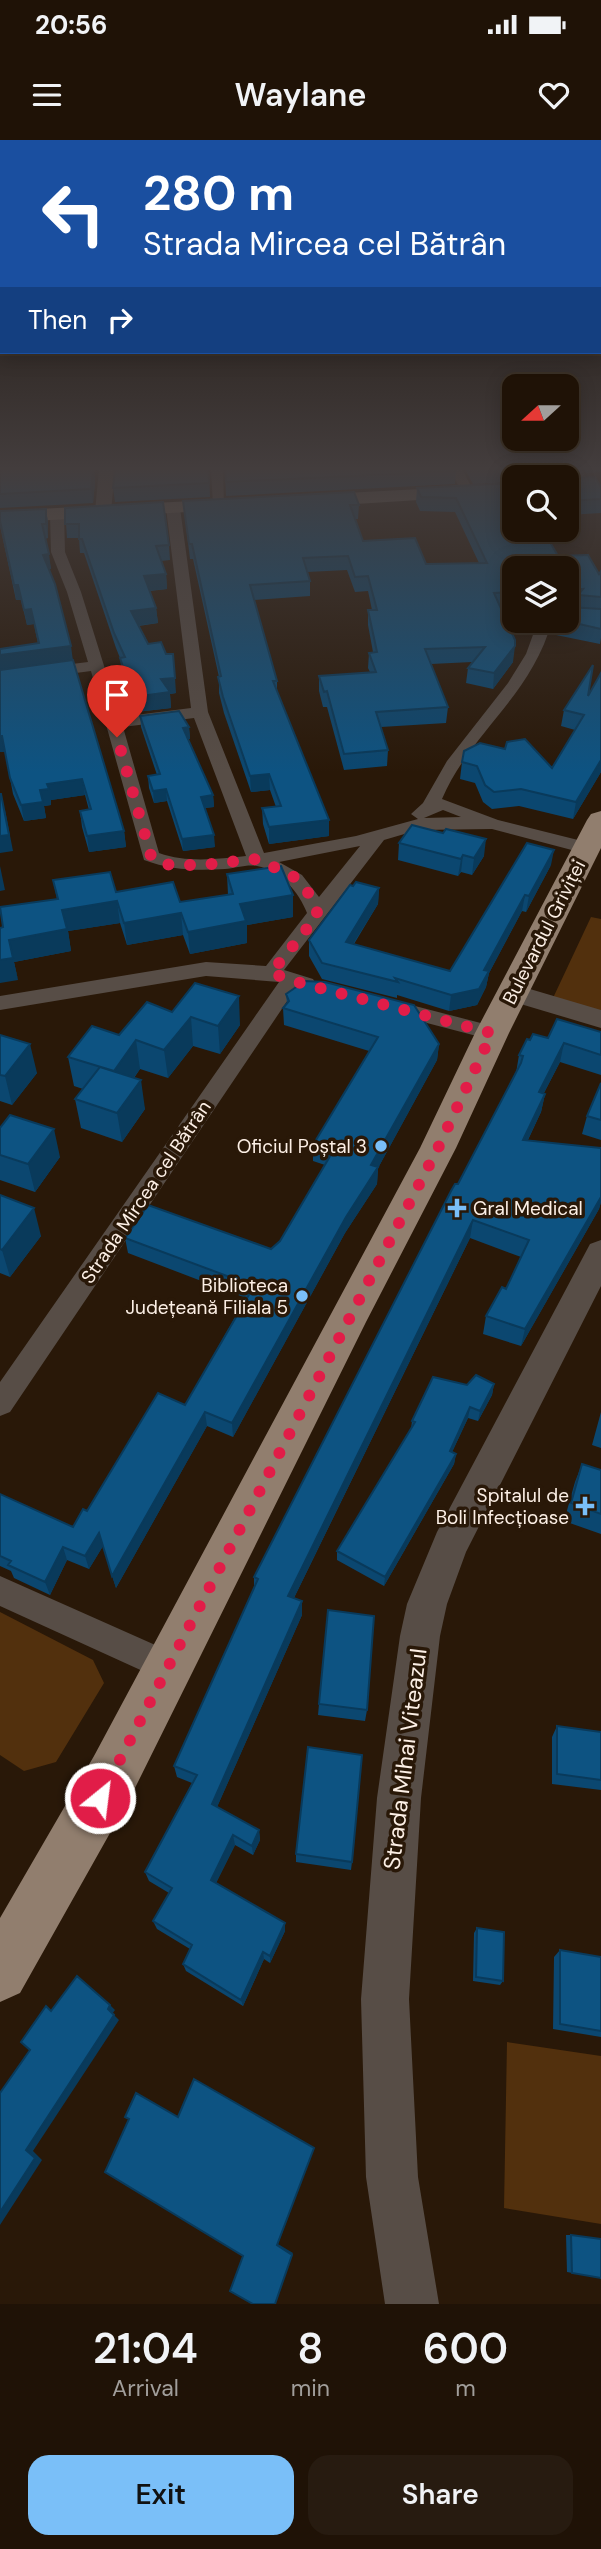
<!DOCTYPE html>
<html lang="en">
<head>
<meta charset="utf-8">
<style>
  :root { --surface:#1f1206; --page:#271b10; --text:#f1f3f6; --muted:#a19e9b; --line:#3c3228; --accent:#7abff8 }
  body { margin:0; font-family:"DM Sans",sans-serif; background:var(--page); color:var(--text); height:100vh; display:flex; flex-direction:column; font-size:26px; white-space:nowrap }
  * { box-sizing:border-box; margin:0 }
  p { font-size:23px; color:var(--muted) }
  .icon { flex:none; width:38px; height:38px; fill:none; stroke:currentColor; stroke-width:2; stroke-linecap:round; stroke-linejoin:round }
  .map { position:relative; height:2164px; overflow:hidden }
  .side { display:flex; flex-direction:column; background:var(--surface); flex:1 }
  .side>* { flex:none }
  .top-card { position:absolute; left:0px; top:0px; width:602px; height:214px; box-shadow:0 4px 18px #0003,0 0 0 2px var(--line); background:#1a4fa0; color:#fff; overflow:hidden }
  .needle { width:46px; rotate:249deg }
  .fabs { position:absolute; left:502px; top:234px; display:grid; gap:14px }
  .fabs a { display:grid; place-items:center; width:77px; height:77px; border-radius:14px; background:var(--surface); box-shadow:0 4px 18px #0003,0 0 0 2px var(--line); font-size:35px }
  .pin { position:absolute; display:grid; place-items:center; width:60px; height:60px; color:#fff; margin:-72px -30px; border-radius:50% 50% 50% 0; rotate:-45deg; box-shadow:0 0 7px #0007 }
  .pin .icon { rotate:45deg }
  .me { position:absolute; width:77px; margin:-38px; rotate:29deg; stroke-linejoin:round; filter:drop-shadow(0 0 5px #0008) }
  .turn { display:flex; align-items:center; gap:24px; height:147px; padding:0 28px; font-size:32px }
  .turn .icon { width:91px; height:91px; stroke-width:2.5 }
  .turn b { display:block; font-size:49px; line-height:60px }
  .then { display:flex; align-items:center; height:66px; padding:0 28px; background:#0003; gap:14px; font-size:26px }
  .eta { display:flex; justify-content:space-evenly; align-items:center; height:119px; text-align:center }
  .eta b { font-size:42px; font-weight:600; line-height:49px }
  .action { display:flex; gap:14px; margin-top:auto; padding:14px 28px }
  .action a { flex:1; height:80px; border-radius:21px; background:var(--accent); color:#111; font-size:28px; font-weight:600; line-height:80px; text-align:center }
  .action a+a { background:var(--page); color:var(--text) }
  .status { display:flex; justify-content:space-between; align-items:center; height:49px; padding:0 35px; background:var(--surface); direction:ltr }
  .status svg { height:19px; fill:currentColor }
  header { display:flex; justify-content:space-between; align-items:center; height:91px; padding:0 28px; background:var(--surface); font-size:32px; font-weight:600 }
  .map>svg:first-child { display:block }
  .green { fill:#52300d }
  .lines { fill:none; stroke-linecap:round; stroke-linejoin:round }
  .minor { fill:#574d46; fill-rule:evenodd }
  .tertiary { fill:#574d46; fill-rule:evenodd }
  .secondary { fill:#77695c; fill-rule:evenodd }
  .primary { fill:#917e6e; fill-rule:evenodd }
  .wall { fill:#0b4770 }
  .shaded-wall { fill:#093a5b }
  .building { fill:#0d5382; stroke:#093a5b; stroke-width:2 }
  .route { stroke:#e11d48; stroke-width:12; stroke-dasharray:0 21.6 }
  .poi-dot { fill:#7abff8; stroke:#291808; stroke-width:2.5 }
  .labels { text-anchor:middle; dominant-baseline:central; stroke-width:7; stroke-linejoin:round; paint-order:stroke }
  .street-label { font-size:19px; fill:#fcefe5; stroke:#291808 }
  .poi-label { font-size:19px; fill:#fcefe5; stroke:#291808; text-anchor:end }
  .near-street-label { font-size:23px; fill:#fcefe5; stroke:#291808 }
</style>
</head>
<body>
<div class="status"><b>20:56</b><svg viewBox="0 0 49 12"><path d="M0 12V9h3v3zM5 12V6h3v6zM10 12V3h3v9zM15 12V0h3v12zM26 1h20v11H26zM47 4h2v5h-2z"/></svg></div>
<header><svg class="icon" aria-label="menu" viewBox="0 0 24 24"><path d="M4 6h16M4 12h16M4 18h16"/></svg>Waylane<svg class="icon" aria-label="heart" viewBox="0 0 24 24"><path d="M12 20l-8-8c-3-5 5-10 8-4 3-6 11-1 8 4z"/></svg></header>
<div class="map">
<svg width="601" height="2164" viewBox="0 0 601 2164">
  <rect width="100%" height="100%" fill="#291808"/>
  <path class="green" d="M591,777L601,779V872L553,858Z
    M0,1472L93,1520L104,1543L56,1622L24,1631L0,1615Z
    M507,1902L601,1916V2084L504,2068Z"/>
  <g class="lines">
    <path class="minor" d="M211,329H223L224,368L219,369L213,365Z
      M450,329H462L474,352L473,355H463Z
      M569,329H581L589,344L587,347H579Z
      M173,364L180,368L208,572L264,713L356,696L418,679L411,674L423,663L447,621L508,543L526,514L538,481H552C531,557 470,593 442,659L498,680L594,704L596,708L587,714L492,689L418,690L384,700L284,830L313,839L316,844L313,849L306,851L296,848L10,1272L0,1276V1242L279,842L206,836L0,870V856L206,822L266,826L307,773C299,752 281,731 257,726C248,724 235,728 225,729C196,731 171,730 144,720L91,531L0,543V533L88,522L67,452L51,412L50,374L57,370L64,374L65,412L81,452L120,577L191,568L166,368ZM194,578L246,716C218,719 187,723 159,713L123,587ZM443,670L461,677L424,678ZM360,706L319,757L302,735L279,722Z
      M388,859L500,888L503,893L500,898L492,900L381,871L377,866L381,861Z
      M0,1436L180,1516L185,1527L180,1538L169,1543L0,1466Z"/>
    <path class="tertiary" d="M99,329H115L111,372L103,377L95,372Z
      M513,844L601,870V888L504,859L500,853L504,847Z
      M601,1100V1146L466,1412L447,1464L440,1496L421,1658L409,1859L418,2037L439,2164H385L366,2037L361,1859L377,1658L400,1496L407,1464L437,1392L590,1104Z"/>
    <path class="secondary" d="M514,344V354L308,367L299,361L308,355Z
      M231,359L240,365L238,369L0,383V371Z"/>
    <path class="primary" d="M601,671V708L509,893L456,1008L366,1182L132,1654L20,1853L0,1862V1778L94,1616L420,1008L475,893L587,680L591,674Z"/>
  </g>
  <path class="wall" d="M0,329H94L95,342L93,363L0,368Z
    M209,329L210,357L115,362L113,348Z
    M225,329L456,331L455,344L226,356Z
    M465,329H572L571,337L569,338L601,347V373L567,375V338H514V342L473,344Z
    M583,329H601V332L586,333Z
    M514,343L558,416L599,434L601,431V498L600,504L556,495L558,481H567L576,467V464L567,465V429H514V467H500L513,522L493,549L466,543L468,528L472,522L431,524L448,567L446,583L381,587L388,610L387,626L344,630L327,567H323L319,551V536L370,532L368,528L369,513L373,512L368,485V470H372L368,451L355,452L347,430L307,432L310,441V456L254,460L277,541V552L329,680V696L269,704L263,684L262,668L276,667L270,650L251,652L224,573L219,553V537L193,419H190L183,361L359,365L358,379H355L363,401L426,424L479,423L455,372L420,371L416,362L417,348Z
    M65,368L169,405L170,420L161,421L166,434L167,449L150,451L156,468L158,483L139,486L176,553L170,554L171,568L136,572L122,533L120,518L116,508L84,413H80L79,398H67Z
    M46,369L48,383V398L45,399L51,429H49L73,521L124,691L126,707L89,712L82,687L80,671L89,670L85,655L51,660V665L44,666L46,678L24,681L13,654L5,612H0L38,504L34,484L27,485L21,460H16L0,386Z
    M601,533V632L573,679L519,666L492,669L483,662L475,643L460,639L462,622L552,628L575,590L561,586L564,570L588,556Z
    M140,576L189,587L190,599H188L213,655L214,667L205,668L215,707L183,711L167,661L154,663L149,648L148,636L157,635L141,587Z
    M443,693L484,716L472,735L461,732L458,736L398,720L399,703Z
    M551,725L526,772L522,771L489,833L486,847L477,865L449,871L397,855V858L322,839L309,816V800L379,748L378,764L354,804L450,831Z
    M227,734L293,755V777L247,785V803L190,814L183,795L127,805L120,783L68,791L71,811L14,822L18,840L3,787L57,759L53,740L116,752L180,762L228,755Z
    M286,854L439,904L437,920L378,1028L377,1044L345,1093L233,1297L207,1286L116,1448L103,1406L89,1429L67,1420L50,1455L14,1438L11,1431L0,1426V1354L73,1387L185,1265L246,1158L128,1113L125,1098L271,1109L280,1101L325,1025L313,1021V1005L369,911L284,885L283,868L287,864Z
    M172,872L240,885L220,914L193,906L168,938L140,929L134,938L145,969L122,1002L81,988L75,959L83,949L74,946L68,917Z
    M601,892V935L560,922L544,953L545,954L541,972L528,1000L601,1008V1062L599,1069L521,1206L483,1194L486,1176L506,1149L521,1117L470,1098L294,1458L302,1475L217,1667L259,1690L260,1700L253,1715L235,1705L216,1743L285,1791L270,1823L264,1819L243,1866L186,1831L183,1824L190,1809L157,1789L153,1781L169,1753L149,1741L145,1732L192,1643L177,1637L174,1626L254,1448V1437L516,933L519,915L530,900Z
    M0,895L37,933L12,965L0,961Z
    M601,943V1000L582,994L587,976Z
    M0,988L60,1017L35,1052L0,1040Z
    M0,1055L41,1096L10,1137L0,1133Z
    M494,1244L492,1255L478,1281L468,1278L452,1312L456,1314L454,1324L384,1446L337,1420V1411L411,1289L412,1281L467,1245Z
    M601,1272V1308L592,1305Z
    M582,1324L601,1330V1394L564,1381L575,1342Z
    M319,1564L367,1570L365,1581L318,1575Z
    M557,1586L601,1592V1650L552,1644V1597Z
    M296,1714L352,1722L351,1730L296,1722Z
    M477,1788L503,1841L500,1845L473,1841L474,1793Z
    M560,1810L601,1817V1897L553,1889L554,1817Z
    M566,2095H571L601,2138L567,2132Z"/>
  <path class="shaded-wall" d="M94,329L95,342L93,363L91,349Z
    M566,329H572L571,337L567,339Z
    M46,369L48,383V398L46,384Z
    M49,414L51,429L46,430L43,415Z
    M166,434L167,449L146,451L144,436Z
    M14,445H18L21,460H16Z
    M156,468L158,483L133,486L131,471Z
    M31,469L34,484L27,485L24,470Z
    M71,506L73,521L0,530V515Z
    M515,506L513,522L493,549L494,533Z
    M175,538L176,553L170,554L171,568L136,572L134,557L161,539Z
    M189,587L190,599H184L183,588Z
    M0,596H2L5,612H0Z
    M601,620V632L573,679L576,662Z
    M269,634L270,650L251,652L250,636Z
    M82,639L85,655L51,660V665L44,666L46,678L24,681L21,665L47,644Z
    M166,649L167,661L154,663L153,651Z
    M213,655L214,667L202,668L201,657Z
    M5,670L13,711L0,713V696Z
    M329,680V696L269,704V687Z
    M124,691L126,707L89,712L87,696Z
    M214,695L215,707L183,711L182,699Z
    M486,699L484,716L472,735L474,718Z
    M554,710L551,725L526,772L529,756Z
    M463,715L461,732L458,736L461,719Z
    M0,726L5,750L0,751Z
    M379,748L378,764L345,817L346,802Z
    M293,755V777L247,785V803L190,814L188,792L240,764Z
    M525,755L522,771L489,833L486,847L477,865L449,871L451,855L484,830Z
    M117,761L120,783L68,791L71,811L14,822L18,840L0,843V820L9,800L62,770Z
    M181,773L183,795L127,805L124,783Z
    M239,856L240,885L220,914L218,886Z
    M191,877L193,906L168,938L164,910Z
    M136,900L140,929L118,959L114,931Z
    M564,903L560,922L535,970L539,952Z
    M30,904L37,933L12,965L5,936Z
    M439,904L437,920L378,1028L377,1044L345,1093L233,1297L232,1283L371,1025Z
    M141,940L145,969L122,1002L117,973Z
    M545,954L541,972L519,1018L523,1000Z
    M54,989L60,1017L35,1052L28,1024Z
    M601,1057V1062L599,1069L521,1206L525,1189Z
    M34,1068L41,1096L10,1137L2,1110Z
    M473,1080L470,1098L288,1470V1456Z
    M494,1244L492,1255L478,1281L480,1271Z
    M470,1267L468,1278L448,1321L450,1311Z
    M205,1272L207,1286L116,1448L112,1436Z
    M456,1314L454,1324L384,1446L385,1437Z
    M99,1393L103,1406L89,1429L85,1416Z
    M63,1407L67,1420L50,1455L45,1442Z
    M302,1461V1475L214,1674L212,1664Z
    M259,1690L260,1700L253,1715L252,1706Z
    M233,1695L235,1705L213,1749L211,1740Z
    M285,1783V1791L270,1823V1816Z
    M263,1812L264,1819L243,1866L241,1860Z
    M110,1865L115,1870L112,1874L108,1869Z
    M114,1875L119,1880L33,2011L42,2020L0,2085V2072L26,2010Z
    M314,2008L278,2104L293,2113L292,2115L277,2105Z"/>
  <path class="building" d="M0,329H93L91,349L0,354Z
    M115,329H208L209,343L113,348Z
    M225,329H455L456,331L226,342Z
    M518,329H567V338L595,337L601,347V359L567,361V338H518Z
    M514,343V390H543L558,416L588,415L599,434L601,431V457L578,455L583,449L567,450V429H514V452L494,453L515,500V506L494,533L468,528L485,507L425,509L448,567L376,572L388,610L344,614L327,551L324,552L319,536L376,532L369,513L377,512L368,470H377L368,436L355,437L348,416L303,418L310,441L250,445L277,541H273L329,680L269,687L262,668L281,666L269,634L250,636L223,557L218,537L221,536L192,404H189L183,361L354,352L359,365H350L363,401L415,398L426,424L487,423L456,358L421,357L417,348Z
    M163,362L169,405L156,406L166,434L144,436L156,468L131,471L148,504L161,502L166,514H173L175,538L161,539L170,552L134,557L120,518L125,517L114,493L82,399H79V384H65V368Z
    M46,369V384H42L49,414L43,415L55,444L71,506L0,515V509L39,503L31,469L24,470L18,445H14L0,381V371Z
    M568,467L601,469V489L566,481L567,469Z
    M73,520L124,691L87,696L80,671L91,669L82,639L47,644L49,649L40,650L43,662L21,665L10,638L2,596H0V530Z
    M593,525L588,556L601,533V620L576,662L521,649L494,652L485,645L477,626L462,622L464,611L480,603L505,609L507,602L525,599L552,628L584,575L564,570Z
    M179,571L189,587L183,588L213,655L201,657L214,695L182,699L166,649L153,651L148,636L160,634L140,576Z
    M0,654H1L9,695L0,696Z
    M412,685L443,693L446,689L486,699L474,718L463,715L461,719L399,703Z
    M527,703L554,710L529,756L525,755L484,830L489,831L479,849L451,855L395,838L398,842L322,823L309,800L350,745L353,746L356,742L379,748L346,802L450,831Z
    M281,726L293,755L240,764L246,781L188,792L181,773L124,783L117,761L62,770L67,789L9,800L13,818L0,820V788L3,787L0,767L58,759L53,740L110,732L116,752L173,742L180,762L233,754L227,734Z
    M305,841L325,842L414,865L439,904L371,1025L378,1027L346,1077L232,1283L205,1272L112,1436L99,1393L85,1416L63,1407L45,1442L8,1425L11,1421L0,1416V1354L73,1387L83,1369L87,1371L158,1253L185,1265L254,1146L125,1098L148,1065L271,1109L280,1101L333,1011L313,1005L378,897L283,868L289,861L286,854Z
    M195,843L239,856L218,886L191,877L164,910L136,900L114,931L68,917L92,886L119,895L147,862L172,872Z
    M557,879L601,892V915L564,903L539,952L545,954L523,1000L601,1008V1057L525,1189L486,1176L502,1147L506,1149L529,1100L473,1080L288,1456L302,1461L212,1664L259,1690L252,1706L233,1695L211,1740L285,1783L270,1816L263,1812L241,1860L183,1824L192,1805L153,1781L172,1748L145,1732L197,1635L174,1626L258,1439L254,1437L451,1051L455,1044H458L521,923L523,916L519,915L527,899L530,900L533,894L548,898Z
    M0,895L30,904L5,936L0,935Z
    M100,927L141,940L117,973L75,959Z
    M601,943V980L587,976Z
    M10,975L54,989L28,1024L0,1015V988Z
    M0,1055L34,1068L2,1110L0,1109Z
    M476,1235L494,1244L480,1271L470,1267L450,1311L456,1314L385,1437L337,1411L415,1282L412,1281L433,1237L467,1245Z
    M582,1324L601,1330V1374L571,1363Z
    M328,1470L374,1476L367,1570L319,1564Z
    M557,1586L601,1592V1640L557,1634Z
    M308,1607L362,1615L352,1722L296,1714Z
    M477,1788L504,1792L503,1841L476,1837Z
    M560,1810L601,1817V1891L560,1884Z
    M77,1836L110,1865L108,1869L114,1875L26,2010L35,2018L0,2072V1953L30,1910L21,1902L46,1866L51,1871Z
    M194,1939L314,2008L277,2105L292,2115L275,2164H253L230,2151L243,2116L105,2032L129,1979L125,1977L136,1953L178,1977Z
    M571,2095L601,2099V2138L572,2133Z"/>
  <linearGradient id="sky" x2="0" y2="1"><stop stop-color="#170d04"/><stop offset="0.52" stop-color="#433d3d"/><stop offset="1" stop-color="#433d3d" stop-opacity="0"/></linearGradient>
  <rect width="601" height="632" fill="url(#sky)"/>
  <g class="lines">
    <path class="route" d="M100,1658L438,1008L492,893L297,842L271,833L318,775L311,756L294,737L257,719L202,725H172L159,723L151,716L117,597"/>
  </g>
  <g class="poi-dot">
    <circle cx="381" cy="1006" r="7"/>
    <path d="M453.5 1057.5h7v7h7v7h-7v7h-7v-7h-7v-7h7z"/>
    <circle cx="302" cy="1156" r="7"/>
    <path d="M581.5 1355.5h7v7h7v7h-7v7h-7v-7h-7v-7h7z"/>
  </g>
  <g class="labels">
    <g class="street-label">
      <text transform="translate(544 792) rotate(-63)">Bulevardul Griviței</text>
      <text transform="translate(146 1052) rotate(-56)">Strada Mircea cel Bătrân</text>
    </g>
    <g class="poi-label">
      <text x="367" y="1006">Oficiul Poștal 3</text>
      <text x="473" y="1068" text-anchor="start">Gral Medical</text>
      <text x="288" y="1145">Biblioteca<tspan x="288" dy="22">Județeană Filiala 5</tspan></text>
      <text x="569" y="1355">Spitalul de<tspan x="569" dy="22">Boli Infecțioase</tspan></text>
    </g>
    <g class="near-street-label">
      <text transform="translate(405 1619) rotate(-83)">Strada Mihai Viteazul</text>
    </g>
  </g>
</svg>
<div class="fabs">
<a><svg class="needle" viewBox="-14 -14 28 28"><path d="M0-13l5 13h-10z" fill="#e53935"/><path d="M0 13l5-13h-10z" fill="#a19e9b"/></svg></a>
<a><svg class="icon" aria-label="search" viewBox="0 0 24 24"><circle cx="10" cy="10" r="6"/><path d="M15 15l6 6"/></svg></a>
<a><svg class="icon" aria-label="layers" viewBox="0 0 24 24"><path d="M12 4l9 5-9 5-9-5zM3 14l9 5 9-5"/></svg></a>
</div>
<div class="pin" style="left:117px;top:597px;background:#d93025"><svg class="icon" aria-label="arrive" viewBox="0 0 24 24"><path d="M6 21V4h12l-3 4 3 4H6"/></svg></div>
<svg class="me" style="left:100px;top:1658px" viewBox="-20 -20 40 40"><circle r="17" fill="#e11d48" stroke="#fff" stroke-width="3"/><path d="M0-11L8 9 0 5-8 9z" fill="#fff"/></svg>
<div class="top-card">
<div class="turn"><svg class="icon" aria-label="left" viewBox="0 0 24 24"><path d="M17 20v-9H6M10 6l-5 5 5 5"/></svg><div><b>280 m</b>Strada Mircea cel Bătrân</div></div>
<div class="then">Then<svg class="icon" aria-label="right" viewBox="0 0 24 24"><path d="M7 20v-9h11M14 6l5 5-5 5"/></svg></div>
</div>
</div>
<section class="side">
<div class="eta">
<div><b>21:04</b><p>Arrival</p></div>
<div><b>8</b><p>min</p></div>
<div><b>600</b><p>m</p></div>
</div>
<div class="action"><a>Exit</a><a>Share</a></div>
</section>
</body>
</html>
